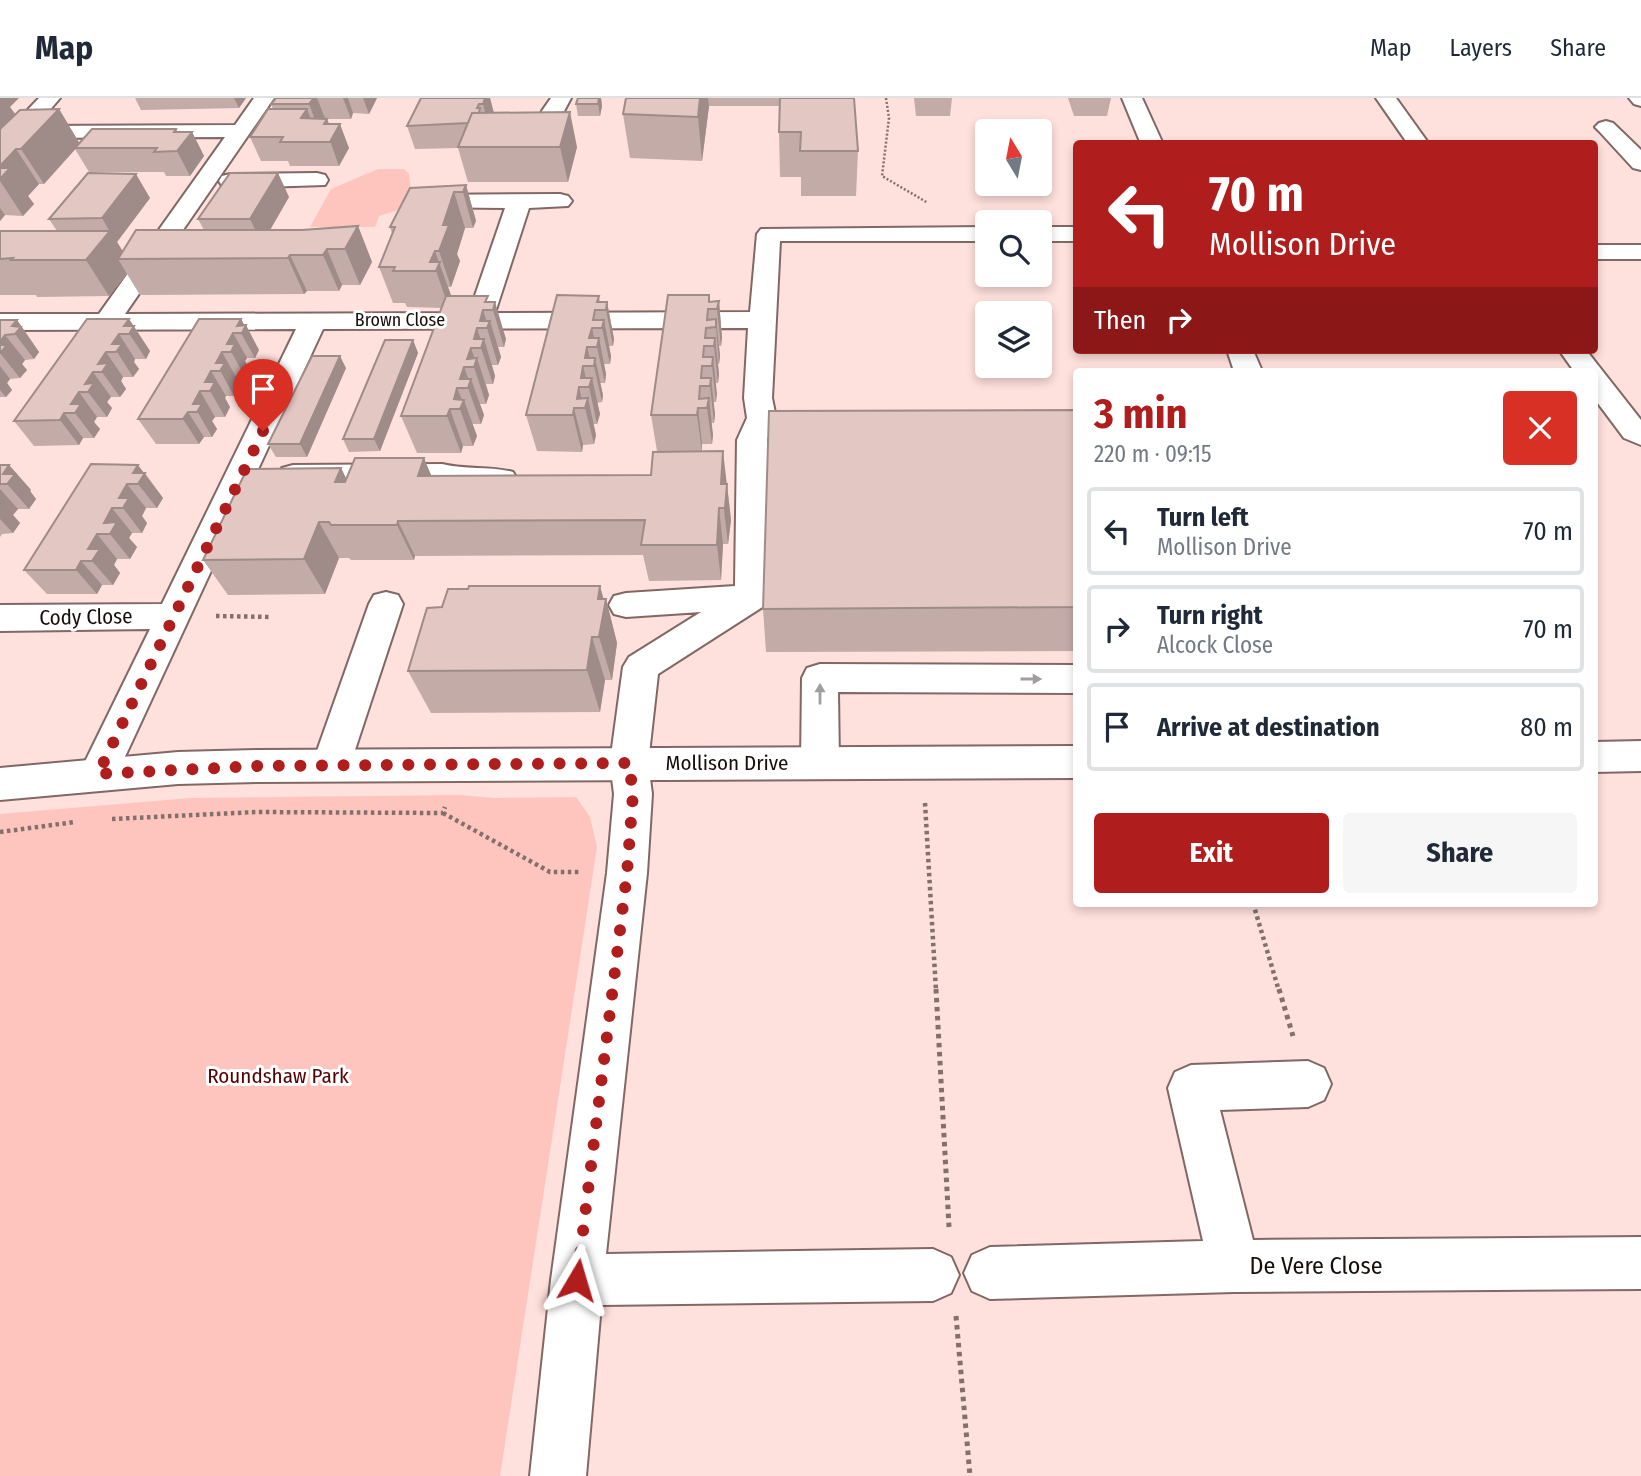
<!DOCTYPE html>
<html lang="en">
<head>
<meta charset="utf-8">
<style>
  :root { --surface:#fff; --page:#f6f6f7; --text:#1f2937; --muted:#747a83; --line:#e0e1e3; --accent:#af1d1d }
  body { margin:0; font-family:"Fira Sans Condensed",sans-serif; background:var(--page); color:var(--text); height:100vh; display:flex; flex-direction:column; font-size:26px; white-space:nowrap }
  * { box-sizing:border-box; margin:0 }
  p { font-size:23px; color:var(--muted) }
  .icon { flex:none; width:38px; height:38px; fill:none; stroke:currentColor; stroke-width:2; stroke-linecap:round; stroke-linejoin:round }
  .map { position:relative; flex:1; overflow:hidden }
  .details { position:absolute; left:1073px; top:270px; width:525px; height:539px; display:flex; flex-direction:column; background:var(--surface); border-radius:7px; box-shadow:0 4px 10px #0003 }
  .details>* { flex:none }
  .guide { position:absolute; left:1073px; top:42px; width:525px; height:214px; border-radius:7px; box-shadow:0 4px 10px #0003; background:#af1d1d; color:#fff; overflow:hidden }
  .needle { width:46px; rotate:350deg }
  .buttons { position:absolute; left:975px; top:21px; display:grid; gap:14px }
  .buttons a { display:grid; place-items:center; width:77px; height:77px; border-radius:7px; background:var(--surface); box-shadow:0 4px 10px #0003; font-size:35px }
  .pin { position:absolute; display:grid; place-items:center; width:60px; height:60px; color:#fff; margin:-72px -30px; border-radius:50% 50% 50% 0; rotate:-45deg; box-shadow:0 0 7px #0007 }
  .pin .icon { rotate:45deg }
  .me { position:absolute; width:77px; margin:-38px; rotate:7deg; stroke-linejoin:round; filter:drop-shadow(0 0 5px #0008) }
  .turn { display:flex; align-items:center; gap:24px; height:147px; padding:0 21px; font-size:32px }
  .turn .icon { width:91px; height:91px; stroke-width:2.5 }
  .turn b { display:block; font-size:49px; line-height:60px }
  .then { display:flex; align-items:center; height:66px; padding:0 21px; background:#0003; gap:14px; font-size:26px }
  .round { display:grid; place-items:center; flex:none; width:74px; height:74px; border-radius:7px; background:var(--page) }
  .headline { display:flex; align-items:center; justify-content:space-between; height:119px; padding:0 21px }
  h1 { font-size:42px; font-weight:700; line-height:52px; color:var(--accent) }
  .cta { display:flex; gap:14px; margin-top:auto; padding:14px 21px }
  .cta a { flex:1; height:80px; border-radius:7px; background:var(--accent); color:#fff; font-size:28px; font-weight:700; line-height:80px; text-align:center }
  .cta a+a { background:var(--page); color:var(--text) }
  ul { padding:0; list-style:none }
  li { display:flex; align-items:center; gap:21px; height:88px; margin:0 14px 10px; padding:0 7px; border:4px solid var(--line); border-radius:7px }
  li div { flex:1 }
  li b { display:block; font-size:26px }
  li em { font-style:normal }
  header { display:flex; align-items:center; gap:42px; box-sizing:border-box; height:98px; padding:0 35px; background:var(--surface); border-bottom:2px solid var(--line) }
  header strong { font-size:33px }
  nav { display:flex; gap:38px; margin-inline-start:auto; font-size:24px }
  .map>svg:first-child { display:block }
  .green { fill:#fec5be }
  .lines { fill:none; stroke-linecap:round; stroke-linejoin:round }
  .minor-casing { stroke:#816865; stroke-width:4 }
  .major-casing { stroke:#816865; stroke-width:4 }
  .path-far2 { stroke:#83706d; stroke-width:2.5; stroke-dasharray:2 2; stroke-linecap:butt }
  .path-far1 { stroke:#83706d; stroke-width:4.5; stroke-dasharray:3.5 3.5; stroke-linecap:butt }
  .path { stroke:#83706d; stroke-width:5; stroke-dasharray:4.5 4.5; stroke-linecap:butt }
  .minor { fill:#fff; fill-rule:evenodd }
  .major { fill:#fff; fill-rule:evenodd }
  .wall { fill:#c3aba8 }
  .shaded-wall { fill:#9f8b88 }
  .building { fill:#e3c7c3; stroke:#9f8b88; stroke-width:2 }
  .oneway { fill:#a29e9e }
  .route { stroke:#af1d1d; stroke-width:12; stroke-dasharray:0 21.6 }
  .labels { text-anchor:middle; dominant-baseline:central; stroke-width:6; stroke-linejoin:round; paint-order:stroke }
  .far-street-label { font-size:18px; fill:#160d0c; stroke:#fff }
  .street-label { font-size:21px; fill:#160d0c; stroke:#fff }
  .park-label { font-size:21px; fill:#540305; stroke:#fff }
  .near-street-label { font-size:24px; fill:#160d0c; stroke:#fff }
</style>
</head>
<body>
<header>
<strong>Map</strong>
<nav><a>Map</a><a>Layers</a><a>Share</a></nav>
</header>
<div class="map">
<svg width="1641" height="1378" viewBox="0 0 1641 1378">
  <rect width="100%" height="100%" fill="#fee0dc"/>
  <path class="green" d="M378,71H404L409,76L411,92L398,112L379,118L375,129H310L331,91Z
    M460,697L495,700L576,699L590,719L597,749L500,1378H0V716L190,700Z"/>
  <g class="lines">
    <defs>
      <path id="minor" d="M39,0H60L36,28L235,27L254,0H274L125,216L469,215L505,110L410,109L406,104L410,99L418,97L560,96L568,98L572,103L568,108L529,110L495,215L750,214L757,136L761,131L987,129V143H780L772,300L775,315L788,321L829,324L834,331L829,338C811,342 787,342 769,335L767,342L769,499L764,508L658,576L648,665L652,696L647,775L606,1156L933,1151L951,1159L959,1177L951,1195L933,1203L601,1207L586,1378H530L551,1182L607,775L614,696L610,665L623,569L629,559L701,514L626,519L614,516L609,507L614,498L626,495L735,488L737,342L747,320L744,300L748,230L323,231L117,676L111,687L98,692L85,687L79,676L150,531L0,533V507L162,506L296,231L0,232V216H99L225,39L24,40L8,59L0,61V41Z
        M551,0H571L553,34H539L535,30L542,13Z
        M1122,0H1142L1163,46H1141Z
        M1376,0H1396L1429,46H1408Z
        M1629,0H1641V8L1634,6Z
        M1606,23L1613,25L1641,52V72L1633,70L1599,33L1595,29L1599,25Z
        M317,75L325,77L328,82L325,87L230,90L222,88L219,83L222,78L230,76Z
        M1040,129H1076V143H1040Z
        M1594,147H1641V161H1594Z
        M1227,252H1253L1262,273H1234Z
        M1559,252H1586L1641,322V347L1624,340L1594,300V273H1574Z
        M442,366C466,372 490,368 513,374L517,381L513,388C490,394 465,391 442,386L293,387L282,384L278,377L282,370L293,367Z
        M386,494L398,497L403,506L350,667L344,678L331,683L318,678L312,667L369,506L374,497Z
        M820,566L1076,567V595L838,594L839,665L833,676L820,681L807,676L801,665L802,580L807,570Z
        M1308,963L1324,970L1331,986L1324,1002L1308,1009L1220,1012L1253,1142L1641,1139V1191L1234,1194L990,1201L972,1193L964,1175L972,1157L990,1149L1203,1143L1168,990L1175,974L1191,967Z"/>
      <path id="major" d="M1641,643V673L1594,674V644Z
        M1076,648V680L258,684L178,686L0,702V670L178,654L258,652Z"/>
    </defs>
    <use href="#minor" class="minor-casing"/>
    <use href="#major" class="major-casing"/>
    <path class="path-far2" d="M886,0L889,20L882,78L928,105"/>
    <path class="path-far1" d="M216,518L272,519
      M925,705L936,893
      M443,715L550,774H581
      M112,721L256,714L443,715L445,709
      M0,734L75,724
      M1253,805L1279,893"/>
    <path class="path" d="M936,891L949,1129
      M1279,891L1293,938
      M956,1218L970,1378"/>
    <use href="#minor" class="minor"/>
    <use href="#major" class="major"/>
  </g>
  <path class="wall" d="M0,0L10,9L15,16L59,11L79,45L176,31L177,34H192L204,58L190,78H166L164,74H89L75,51L44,86H39L28,98L34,106L23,118L5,117L0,123Z
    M135,0H246L239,10L141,12Z
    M276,0H377L369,16L353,15L351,21H325L349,50L339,68H290L288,63H261L250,39L273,11L271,6Z
    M490,0L494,15L577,49L568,84H468L458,50L415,51L407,28Z
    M601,0L602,8L600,18H578L576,6Z
    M626,0H854L858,53L856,98H801V79H780L779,34L780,8H709L702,63L630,60L623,16Z
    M914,0H952L950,18H916Z
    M1068,0H1111L1107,18H1074Z
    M466,87L476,123L473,130H465L457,156L460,163L451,189H448L451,198L490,204L506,241L504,249H498L501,259L498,267H492L495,278L493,286H486L489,297L486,306H480L484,317L481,326H472L477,338L473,348H463L461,355H417L401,318L442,210L407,209L405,205H393L379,169L392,135L390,129Z
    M289,99L270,132H302L358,128L372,164L360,187H342L339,193H307L304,196L140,197L127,176L109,198L37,199L36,197H0V133H57L49,121L150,100L117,144L123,153L204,132L198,121Z
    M599,198L600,204H607L614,241L613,248H609L611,258L610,266H604L606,276L605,285H600L603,297L602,304L597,305L600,316L597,326H593L596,337L594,346L583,347L582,354L537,353L526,317Z
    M719,203L722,240L721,248H719L720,258L719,266H718L719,276L718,285H716V304H713L715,316L714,325H711L713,337L712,346H702V353H657L651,317L710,204Z
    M129,221L150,253L146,261H135L134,264L139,271L133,279H123L121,283L126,291L120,299H111L107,304L112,310L107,319H97L94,324L100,331L94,340H83L79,347L34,348L14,323Z
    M241,221L259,252L255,260H247L245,263L249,271L245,279H236L235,282L239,290L234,298H226L225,300L230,309L225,319H215L212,323L217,331L212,339H204L199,346H156L138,321Z
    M0,222H17L39,254L34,261L25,262L22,266L27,272L20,280L10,281L7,285L12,292L6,299H0Z
    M413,242L418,255L380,353L349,354L343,341Z
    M346,270L307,359H276L268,346Z
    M1076,312V553L766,554L763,511Z
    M91,366L145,375L163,400L157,410H146L142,418L147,425L142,435H132L129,440L137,449L130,461H117L114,467L120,475L113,487H102L97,496H47L24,472Z
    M0,367H9L31,392L30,393L36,401L29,411H18L13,417L20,425L13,435L2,436L0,439Z
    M341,370L346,381L431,378L727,386L731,422L728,446H723L721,482L649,483L643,457L415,458L414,462H351L349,460H339L325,496L228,497L203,462Z
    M603,501H606L617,545L612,582H605L600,614L431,615L408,573Z"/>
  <path class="shaded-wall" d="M0,0H19L10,9L15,16L0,32Z
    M234,0H246L239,10Z
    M314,0H317L325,20L318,30L309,6Z
    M343,0H348L353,15L351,21Z
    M363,0H377L369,16Z
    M485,0H490L494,16L489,30L483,6Z
    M599,0H601L602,8L600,18L598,6Z
    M700,0H708L709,8L702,63L698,19Z
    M59,11L80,46L44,86L21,51Z
    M307,11L316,35L311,44L301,20Z
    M570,14L577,49L568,84L560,49Z
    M327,21L334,37L340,26L349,50L339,68L324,26Z
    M176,31L183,46L192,34L204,58L190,78L177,53L174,34Z
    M16,51L39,86L28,98L34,106L23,118L0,83V68Z
    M278,75L289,99L262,146L250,121Z
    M136,76L150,100L117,144L127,161H118L127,176L109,198L86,162L110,134L102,120Z
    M466,87L476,123L473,130L463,94Z
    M454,94L465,130L457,156L460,163L451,189L439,153L443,127Z
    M0,110L5,117L0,123Z
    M358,128L372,164L360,187L345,151Z
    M327,151L342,187L339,193L323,157Z
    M435,153L452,200L449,210L436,173L430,164Z
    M290,157L307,193L304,196L288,160Z
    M719,203L722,240L721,248L717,211Z
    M495,204L506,241L504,249L493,212Z
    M607,204L614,241L613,248L606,212Z
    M483,212L488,228L490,223L501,259L498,267L487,230L480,223Z
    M129,221L150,253L146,261L124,228Z
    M241,221L245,229L246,227L259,252L255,260L237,228Z
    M716,221L720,258L719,266L716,229Z
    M17,222L39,254L34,261L15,236L12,228Z
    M604,222L611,258L610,266L602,230Z
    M477,230L482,246L484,241L495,278L493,286L481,250L474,241Z
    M592,230L596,249L589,240Z
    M233,235L247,260L245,263L249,271L245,279L227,246Z
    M119,236L135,261L134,264L139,271L133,279L112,246Z
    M5,237L25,262L22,266L27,272L20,280L0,255V244Z
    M599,240L606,276L605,285L597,249Z
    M715,240L719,276L718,285L714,248Z
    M413,242L418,255L380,353L374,341Z
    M587,249L592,268L585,260Z
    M471,250L476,264L477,260L489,297L486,306L474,269L467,261Z
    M106,254L123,279L121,283L126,291L120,299L102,274L98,266Z
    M222,254L236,279L235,282L239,290L234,298L216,265Z
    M340,258L346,270L307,359L300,346Z
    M713,259L717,296L716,304L712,268Z
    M595,260L603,297L602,304L594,268Z
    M0,268L10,281L7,285L12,292L6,299L0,292Z
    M583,268L588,289L581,280Z
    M464,269L470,285L471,281L484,317L481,326L468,290L460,281Z
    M211,273L226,298L225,300L230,309L225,319L205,284Z
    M93,274L111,299L107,304L112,310L107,319L88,294L85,286Z
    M592,280L600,316L597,326L589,289Z
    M711,280L715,316L714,325L710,288Z
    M579,289L584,310L577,301Z
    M457,290L463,304L464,302L477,338L473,348L460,311L454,301Z
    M200,293L215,319L212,323L217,331L212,339L193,306Z
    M79,294L97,319L94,324L100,331L94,340L75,315L71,306Z
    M588,300L596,337L594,346L585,310Z
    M709,300L713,337L712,346L707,310Z
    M574,310L583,347L582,354L573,317Z
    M698,310L702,346V353L697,317Z
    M450,311L463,348L461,355L447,318Z
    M188,314L204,339L199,346L183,321Z
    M64,315L83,340L79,347L60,322Z
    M723,353L731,422L728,446L721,386Z
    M424,360L439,396L418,378Z
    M9,367L31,392L30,393L36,401L29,411L7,386L3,376Z
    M138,367L163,400L157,410L138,386L133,375Z
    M341,370L359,406L335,384Z
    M127,386L146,410L142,418L147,425L142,435L123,410L119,400Z
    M0,391L18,411L13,417L20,425L13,435L0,421Z
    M112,410L132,435L129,440L137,449L130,461L110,436L104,425Z
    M719,410L723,446L721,482L717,447Z
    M398,423L415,458L414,462L397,427Z
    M319,424L339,460L325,496L304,461Z
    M97,436L117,461L114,467L120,475L113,487L92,463L88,451Z
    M81,463L102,487L97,496L76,472Z
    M600,488L605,506L606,501L617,545L612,582L599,539L598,501Z
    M592,539L605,582L600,614L587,572Z"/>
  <path class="building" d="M276,0H314L309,6H271Z
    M421,0H485L483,6H479L477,10H480L479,15H472L468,25L407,28Z
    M578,0H599L598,6H576Z
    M626,0H700L698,19L623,16Z
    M780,0H854L858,53H800L801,34H779Z
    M59,11L21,51H16L0,68V31L20,12Z
    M268,11H307L301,20L327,21L324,26H340L330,44H280L283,39H250Z
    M570,14L560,49H458L472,15Z
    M92,31H176L174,34H192L177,53L154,54L157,50H75Z
    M0,70H10L0,81Z
    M88,75L136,76L102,120L49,121Z
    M230,75H278L250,121H198Z
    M466,87L463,94H454L443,127H449L439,153H435L430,164H440L436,173H393L395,169H379L395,129H390L410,90Z
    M358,128L345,151H327L323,157H290L288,160L118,161L136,132H302Z
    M0,133H110L86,162H11L13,160L0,161Z
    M557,197L599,198L597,204H607L606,212H595L593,222H604L602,230H592L589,240H599L597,249H587L585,260H595L594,268H583L581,280H592L589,289H579L577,301L588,300L585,310H574L573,317H526Z
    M668,197H709V204L719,203L717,211H708L707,222L716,221V229L706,230L705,240H715L714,248H704L703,259H713L712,268H702L701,280H711L710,288H700L699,301L709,300L707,310H698L697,317H651Z
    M446,198H488L485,204H495L493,212H483L480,223H490L487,230H477L474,241H484L481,250H471L467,261L477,260L474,269H464L460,281H471L468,290H457L454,301L464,302L460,311H450L447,318H401Z
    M87,221H129L124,228H134L129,236H119L112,246H122L116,254H106L98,266L108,265L102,274H93L85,286L94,285L88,294H79L71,306H81L75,315H64L60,322L14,323Z
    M199,221H241L237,228L246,227L242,235H233L227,246H235L231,254H222L216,265H225L220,273H211L205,284H215L210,293H200L193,306H202L197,314H188L183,321H138Z
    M0,222H17L12,228L21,229L15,236L5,237L0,244Z
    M385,242H413L374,341H343Z
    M0,247H7L0,255Z
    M312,258H340L300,346H268Z
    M1076,312V509L763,511L769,313Z
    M723,353L721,386H727L725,410H719L717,447H641L645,422L398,423L397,427H331L329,424H319L304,461L203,462L247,371L341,370L335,384H345L355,360H424L418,378L651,377L653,354Z
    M91,366L138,367L133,375H145L138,386H127L119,400H129L123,410H112L104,425L117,424L110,436H97L88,451H100L92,463H81L76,472H24Z
    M0,367H9L3,376H15L7,386H0Z
    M469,488H600L598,501H606L599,539H592L587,572L408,573L427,510L442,509L448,491H468Z"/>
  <defs><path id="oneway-solid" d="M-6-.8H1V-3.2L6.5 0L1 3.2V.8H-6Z" transform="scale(1.75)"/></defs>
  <g class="oneway">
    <use href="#oneway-solid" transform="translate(1031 581)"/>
    <use href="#oneway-solid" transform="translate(820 596) rotate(-90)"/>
  </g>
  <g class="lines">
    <path class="route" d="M263,333L98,676L258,668L629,665L633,696L627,775L577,1182"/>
  </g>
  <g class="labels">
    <g class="far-street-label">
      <text x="400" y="222">Brown Close</text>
    </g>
    <g class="street-label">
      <text transform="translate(86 519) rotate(-1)">Cody Close</text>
      <text x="727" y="665">Mollison Drive</text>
    </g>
    <g class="park-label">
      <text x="278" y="978">Roundshaw Park</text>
    </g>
    <g class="near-street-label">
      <text x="1316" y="1168">De Vere Close</text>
    </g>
  </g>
</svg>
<div class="buttons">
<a><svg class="needle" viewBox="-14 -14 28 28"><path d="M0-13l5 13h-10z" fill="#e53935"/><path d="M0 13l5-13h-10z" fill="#747a83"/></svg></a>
<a><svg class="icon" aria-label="search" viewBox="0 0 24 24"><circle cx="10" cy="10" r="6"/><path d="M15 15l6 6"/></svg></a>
<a><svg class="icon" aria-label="layers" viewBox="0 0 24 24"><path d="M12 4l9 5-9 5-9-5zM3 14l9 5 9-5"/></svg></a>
</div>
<div class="pin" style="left:263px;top:333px;background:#d93025"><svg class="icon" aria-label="arrive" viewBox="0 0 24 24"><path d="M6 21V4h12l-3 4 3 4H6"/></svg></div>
<svg class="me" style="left:577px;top:1182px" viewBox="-20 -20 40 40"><path d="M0-17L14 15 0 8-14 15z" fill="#af1d1d" stroke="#fff" stroke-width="4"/></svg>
<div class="guide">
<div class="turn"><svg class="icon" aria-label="left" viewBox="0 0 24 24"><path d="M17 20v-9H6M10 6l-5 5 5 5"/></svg><div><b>70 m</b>Mollison Drive</div></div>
<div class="then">Then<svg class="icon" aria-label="right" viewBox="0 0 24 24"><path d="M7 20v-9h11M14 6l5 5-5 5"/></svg></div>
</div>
<section class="details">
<div class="headline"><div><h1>3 min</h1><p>220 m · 09:15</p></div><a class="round" style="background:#d93025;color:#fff"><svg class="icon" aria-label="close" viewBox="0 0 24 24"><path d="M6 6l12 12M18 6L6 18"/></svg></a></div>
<ul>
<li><svg class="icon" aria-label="left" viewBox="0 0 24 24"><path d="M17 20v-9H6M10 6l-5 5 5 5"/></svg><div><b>Turn left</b><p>Mollison Drive</p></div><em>70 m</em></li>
<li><svg class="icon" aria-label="right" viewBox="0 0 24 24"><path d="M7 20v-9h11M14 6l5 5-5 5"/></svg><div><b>Turn right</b><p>Alcock Close</p></div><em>70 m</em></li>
<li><svg class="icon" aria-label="arrive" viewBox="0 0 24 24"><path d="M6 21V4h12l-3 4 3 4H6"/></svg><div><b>Arrive at destination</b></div><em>80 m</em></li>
</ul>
<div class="cta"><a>Exit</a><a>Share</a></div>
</section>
</div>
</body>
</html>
